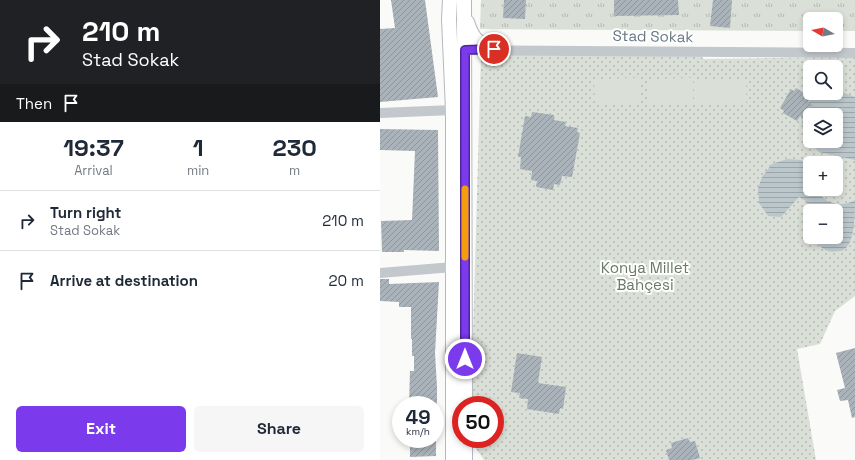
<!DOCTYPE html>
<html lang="en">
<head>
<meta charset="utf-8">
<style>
  :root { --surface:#fff; --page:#f6f6f7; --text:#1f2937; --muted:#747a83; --line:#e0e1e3; --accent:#7c3aed }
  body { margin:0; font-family:"Space Grotesk",sans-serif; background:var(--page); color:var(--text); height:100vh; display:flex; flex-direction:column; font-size:15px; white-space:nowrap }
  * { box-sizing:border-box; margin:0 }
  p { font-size:13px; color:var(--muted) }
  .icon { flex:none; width:22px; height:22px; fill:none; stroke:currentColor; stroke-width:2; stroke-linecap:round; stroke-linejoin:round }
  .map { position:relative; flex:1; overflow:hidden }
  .sheet { display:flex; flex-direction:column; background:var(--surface); width:380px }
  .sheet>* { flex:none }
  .hud { background:#202124; color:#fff; overflow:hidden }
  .needle { width:26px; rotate:279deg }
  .fabs { position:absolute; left:423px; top:12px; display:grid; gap:8px }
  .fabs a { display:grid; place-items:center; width:40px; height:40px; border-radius:6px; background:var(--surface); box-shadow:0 2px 6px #0003; font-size:20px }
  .speed { position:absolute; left:12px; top:396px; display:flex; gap:8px; font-size:20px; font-weight:700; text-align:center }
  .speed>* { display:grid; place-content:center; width:52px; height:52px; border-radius:50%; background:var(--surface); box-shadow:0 2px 6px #0003; line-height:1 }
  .speed small { font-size:10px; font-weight:400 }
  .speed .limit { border:6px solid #d22; background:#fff; color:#111 }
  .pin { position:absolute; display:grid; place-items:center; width:34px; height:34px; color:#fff; margin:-17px; border:2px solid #fff; border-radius:50%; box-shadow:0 1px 4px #0007 }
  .me { position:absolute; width:44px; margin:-22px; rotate:0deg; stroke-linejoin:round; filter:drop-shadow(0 0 3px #0008) }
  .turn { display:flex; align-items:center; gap:14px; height:84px; padding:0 16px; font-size:18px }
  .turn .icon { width:52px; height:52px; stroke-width:2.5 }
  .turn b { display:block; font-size:28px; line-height:34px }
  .then { display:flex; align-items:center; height:38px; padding:0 16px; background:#0003; gap:8px; font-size:15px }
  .eta { display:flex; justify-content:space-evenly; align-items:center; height:68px; text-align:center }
  .eta b { font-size:24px; font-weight:600; line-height:28px }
  .primary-button { display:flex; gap:8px; margin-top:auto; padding:8px 16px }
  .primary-button a { flex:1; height:46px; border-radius:6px; background:var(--accent); color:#fff; font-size:16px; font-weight:600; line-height:46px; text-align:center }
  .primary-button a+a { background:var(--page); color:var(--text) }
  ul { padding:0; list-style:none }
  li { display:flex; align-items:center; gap:12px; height:60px; padding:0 16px; border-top:1px solid var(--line) }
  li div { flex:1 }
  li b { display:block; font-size:15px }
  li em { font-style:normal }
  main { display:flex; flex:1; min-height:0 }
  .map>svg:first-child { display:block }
  .grass { fill:url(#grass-tufts) }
  .park { fill:url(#park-dots); fill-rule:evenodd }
  .pitch { fill:#dadfd7 }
  .water { fill:url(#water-rules); fill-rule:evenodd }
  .building { fill:url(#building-hatch) }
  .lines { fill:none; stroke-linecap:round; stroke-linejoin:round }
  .secondary-casing { stroke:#b3babf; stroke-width:16 }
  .street { stroke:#c3c8cc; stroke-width:10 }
  .secondary { stroke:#fff; stroke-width:14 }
  .route-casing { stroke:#51269a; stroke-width:10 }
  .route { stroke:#7c3aed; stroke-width:7 }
  .slow { stroke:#f59e0b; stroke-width:7 }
  .labels { text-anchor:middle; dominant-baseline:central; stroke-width:4; stroke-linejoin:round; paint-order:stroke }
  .street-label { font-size:15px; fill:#657683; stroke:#fff }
  .park-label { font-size:15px; fill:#687a64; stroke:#fff }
</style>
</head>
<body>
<main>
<section class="sheet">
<div class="hud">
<div class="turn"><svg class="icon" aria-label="right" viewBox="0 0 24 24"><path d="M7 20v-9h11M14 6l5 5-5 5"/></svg><div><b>210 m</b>Stad Sokak</div></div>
<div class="then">Then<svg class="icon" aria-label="arrive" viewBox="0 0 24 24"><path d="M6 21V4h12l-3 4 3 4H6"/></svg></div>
</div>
<div class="eta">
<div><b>19:37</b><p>Arrival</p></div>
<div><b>1</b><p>min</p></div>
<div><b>230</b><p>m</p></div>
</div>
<ul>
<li><svg class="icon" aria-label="right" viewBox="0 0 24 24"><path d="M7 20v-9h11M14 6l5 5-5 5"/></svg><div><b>Turn right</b><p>Stad Sokak</p></div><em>210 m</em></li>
<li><svg class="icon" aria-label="arrive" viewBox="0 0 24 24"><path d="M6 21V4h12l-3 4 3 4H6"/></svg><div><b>Arrive at destination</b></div><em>20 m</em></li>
</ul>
<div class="primary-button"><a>Exit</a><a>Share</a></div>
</section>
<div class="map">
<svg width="475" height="460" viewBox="0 0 475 460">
  <defs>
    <pattern id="grass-tufts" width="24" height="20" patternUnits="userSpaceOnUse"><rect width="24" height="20" fill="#dadfd7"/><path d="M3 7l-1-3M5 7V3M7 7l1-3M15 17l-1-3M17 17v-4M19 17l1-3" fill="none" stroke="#b4b9b4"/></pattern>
    <pattern id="park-dots" width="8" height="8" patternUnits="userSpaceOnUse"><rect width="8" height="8" fill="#dadfd7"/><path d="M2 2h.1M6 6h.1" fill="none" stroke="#b4b9b4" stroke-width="1.8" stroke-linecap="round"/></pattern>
    <pattern id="water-rules" width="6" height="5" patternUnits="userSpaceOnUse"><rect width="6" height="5" fill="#bbc7cb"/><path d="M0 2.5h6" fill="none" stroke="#9ca6aa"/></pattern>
    <pattern id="building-hatch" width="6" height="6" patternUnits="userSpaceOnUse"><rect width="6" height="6" fill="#aab3b9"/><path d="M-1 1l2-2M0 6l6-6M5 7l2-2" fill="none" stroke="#8e969c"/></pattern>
  </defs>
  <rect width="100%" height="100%" fill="#fafaf8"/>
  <path class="grass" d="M101,0H475V31H456V19H430V31L100,29Z"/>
  <path class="park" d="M101,54H318L324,59L475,57V296L455,311L440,344L417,349L436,460H104L95,447L92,439H115V405H91ZM430,67H456V93H430ZM430,115H456V141H430ZM430,163H456V189H430ZM430,211H456V237H430Z"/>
  <path class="pitch" d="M259,78L260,104L215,105L214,79Z
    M312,78V104L267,105V79Z
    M366,80V103L314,105V81Z"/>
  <path class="water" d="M456,90L475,97V160L439,152L424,137L422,122L425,107L434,94L456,93ZM430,115H456V141H430Z
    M407,159L421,160L429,166L430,189H437C443,204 462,208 475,200C475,214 475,250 460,251C448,252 448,252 438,245L436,237H456V211H431L426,201L419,197L401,217L388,216L379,203L378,188L382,177L392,164Z"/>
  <path class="building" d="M11,0H45L58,97L0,102V29L15,28Z
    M124,0H146L145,19L123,18Z
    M234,0H298L299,15L234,16Z
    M333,0H352L350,28L330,26Z
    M416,88L431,97L428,102L433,105L424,119L420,116L417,121L403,113L404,111L400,108L411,89L414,91Z
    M152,112L174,115V120L186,122L185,126L198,128L197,132L200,133L192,177L182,176L180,185L174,184L173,190L156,187L157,181L151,180L152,171L140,169L141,157H138L145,116L151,117Z
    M0,129L58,130L59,251L24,250V252H2L1,221L32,220L35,151L0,150Z
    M0,279H9V284L59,282L55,353L57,387V405H29L30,371H34V356H32V339H31V307H19V302L0,301Z
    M475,348V417L472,418L468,400L460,401L457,390L465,388L456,353Z
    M137,353L162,357L158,383L186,387L183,409L180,408L179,414L147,409L148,399L139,398L140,393L131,392Z
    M308,438L310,442L315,441L320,458L312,460H289L286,450L292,448L291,443Z
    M30,439H56V456L30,457Z"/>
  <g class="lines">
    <defs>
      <path id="secondary" d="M70,0L69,19L73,110V460
        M84,0L85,405
        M87,22C92,38 97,44 114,49
        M85,439V460"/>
    </defs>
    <use href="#secondary" class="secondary-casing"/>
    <path class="street" d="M78,50L475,53
      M0,113L73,110
      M0,273L73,267"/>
    <use href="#secondary" class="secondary"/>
  </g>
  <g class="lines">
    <defs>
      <path id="route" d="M85,359V50L114,49"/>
    </defs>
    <use href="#route" class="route-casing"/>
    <use href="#route" class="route"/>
    <path class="slow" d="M85,189V257"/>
  </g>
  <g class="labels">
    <g class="street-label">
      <text transform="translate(273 36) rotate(1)">Stad Sokak</text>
    </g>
    <g class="park-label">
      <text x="265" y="267">Konya Millet<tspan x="265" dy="17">Bahçesi</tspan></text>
    </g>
  </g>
</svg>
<div class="fabs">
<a><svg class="needle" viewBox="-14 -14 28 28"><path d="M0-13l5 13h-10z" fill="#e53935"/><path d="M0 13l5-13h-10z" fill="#747a83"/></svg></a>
<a><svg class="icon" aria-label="search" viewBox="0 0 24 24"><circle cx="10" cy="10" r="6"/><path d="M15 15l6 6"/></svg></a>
<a><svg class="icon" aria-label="layers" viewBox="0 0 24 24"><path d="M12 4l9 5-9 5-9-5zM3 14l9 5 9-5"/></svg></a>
<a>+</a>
<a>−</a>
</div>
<div class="speed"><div>49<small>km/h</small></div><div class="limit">50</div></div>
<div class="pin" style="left:114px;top:49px;background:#d93025"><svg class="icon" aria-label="arrive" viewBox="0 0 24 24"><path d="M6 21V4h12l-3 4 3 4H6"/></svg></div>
<svg class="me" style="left:85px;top:359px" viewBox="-20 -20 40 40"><circle r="17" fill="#7c3aed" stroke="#fff" stroke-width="3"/><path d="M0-11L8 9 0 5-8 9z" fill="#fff"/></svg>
</div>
</main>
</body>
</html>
